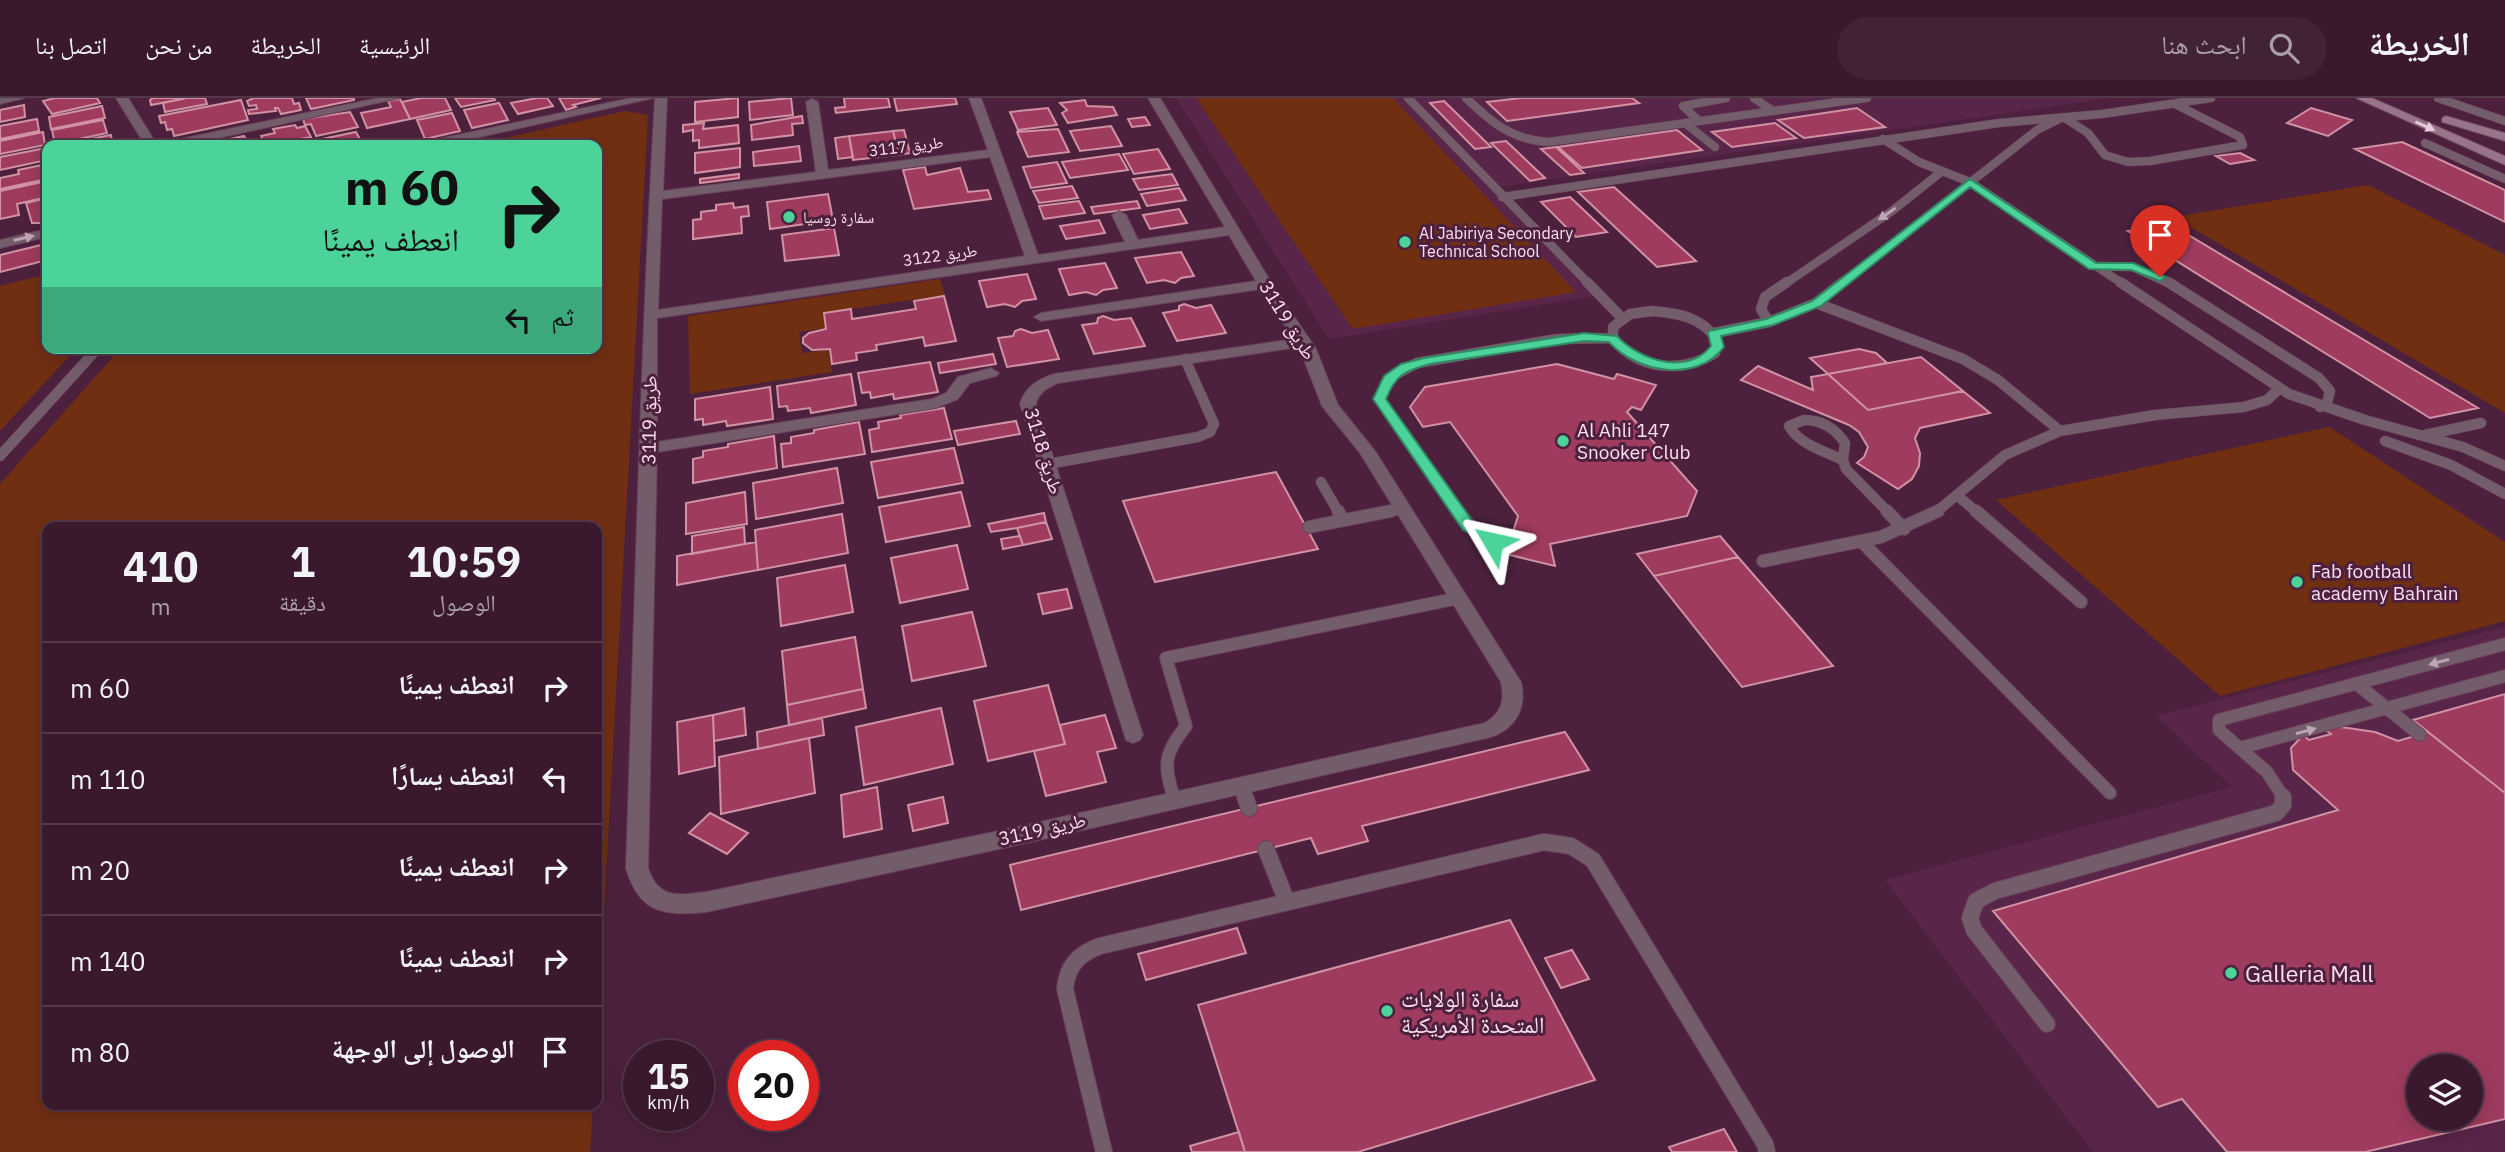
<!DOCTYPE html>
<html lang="ar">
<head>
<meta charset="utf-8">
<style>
  :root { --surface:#3a192e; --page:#412236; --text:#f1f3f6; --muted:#aba0aa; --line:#54384a }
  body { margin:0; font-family:"IBM Plex Sans","Noto Naskh Arabic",sans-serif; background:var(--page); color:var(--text); direction:rtl; height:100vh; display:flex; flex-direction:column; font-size:26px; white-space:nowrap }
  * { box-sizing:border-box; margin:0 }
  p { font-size:23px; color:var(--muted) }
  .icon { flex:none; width:38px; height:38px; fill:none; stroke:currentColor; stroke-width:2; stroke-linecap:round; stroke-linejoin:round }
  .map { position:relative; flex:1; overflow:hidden; direction:ltr }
  .details { position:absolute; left:42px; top:424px; width:560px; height:588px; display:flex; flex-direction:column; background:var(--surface); border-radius:14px; box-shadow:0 4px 18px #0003,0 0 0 2px var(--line); direction:rtl }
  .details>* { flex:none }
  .top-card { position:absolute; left:42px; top:42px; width:560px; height:214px; border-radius:14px; box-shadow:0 4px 18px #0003,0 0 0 2px var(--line); direction:rtl; background:#4cd39a; color:#111; overflow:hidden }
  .tools { position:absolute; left:2406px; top:956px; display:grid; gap:14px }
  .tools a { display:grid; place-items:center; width:77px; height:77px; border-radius:50%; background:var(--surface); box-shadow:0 4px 18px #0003,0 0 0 2px var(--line); font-size:35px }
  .speed { position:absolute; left:623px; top:942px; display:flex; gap:14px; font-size:35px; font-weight:700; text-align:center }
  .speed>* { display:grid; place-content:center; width:91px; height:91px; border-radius:50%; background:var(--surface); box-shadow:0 4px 18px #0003,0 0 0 2px var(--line); line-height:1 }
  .speed small { font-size:18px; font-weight:400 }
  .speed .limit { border:10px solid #d22; background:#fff; color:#111 }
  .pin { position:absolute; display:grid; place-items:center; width:60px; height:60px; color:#fff; margin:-72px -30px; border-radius:50% 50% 50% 0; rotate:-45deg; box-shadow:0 0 7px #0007 }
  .pin .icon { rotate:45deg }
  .me { position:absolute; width:77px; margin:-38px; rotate:306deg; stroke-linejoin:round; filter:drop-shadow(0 0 5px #0008) }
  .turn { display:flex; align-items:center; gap:24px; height:147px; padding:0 28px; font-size:32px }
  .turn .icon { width:91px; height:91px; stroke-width:2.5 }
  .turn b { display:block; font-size:49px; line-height:60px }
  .then { display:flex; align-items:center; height:66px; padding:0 28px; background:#0003; gap:14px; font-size:26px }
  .eta { display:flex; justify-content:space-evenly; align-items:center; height:119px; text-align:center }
  .eta b { font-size:42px; font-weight:800; line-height:49px }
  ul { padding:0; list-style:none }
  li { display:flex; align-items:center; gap:21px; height:91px; padding:0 28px; border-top:2px solid var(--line) }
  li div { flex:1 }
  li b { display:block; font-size:26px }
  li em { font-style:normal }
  header { display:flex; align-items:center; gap:42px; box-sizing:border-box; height:98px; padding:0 35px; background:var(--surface); border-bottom:2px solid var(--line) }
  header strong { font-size:33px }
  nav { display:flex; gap:38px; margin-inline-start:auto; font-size:24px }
  .search { width:490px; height:63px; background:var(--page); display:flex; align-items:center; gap:18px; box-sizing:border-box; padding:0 24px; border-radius:38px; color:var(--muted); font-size:26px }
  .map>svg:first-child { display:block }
  .built { fill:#592548; fill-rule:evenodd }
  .green { fill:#712f12 }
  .building { fill:#9f3b5e; stroke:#d192a3; stroke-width:2; fill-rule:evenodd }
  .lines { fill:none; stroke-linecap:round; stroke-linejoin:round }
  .service-far3-casing { stroke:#693f5b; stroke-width:9 }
  .service-far2-casing { stroke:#693f5b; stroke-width:11 }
  .service-far1-casing { stroke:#693f5b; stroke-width:14 }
  .service-casing { stroke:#693f5b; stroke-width:18 }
  .minor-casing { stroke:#693f5b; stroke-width:2 }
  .secondary-casing { stroke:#693f5b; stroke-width:2 }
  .service-far3 { stroke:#745d6b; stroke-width:8 }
  .service-far2 { stroke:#745d6b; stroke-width:10 }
  .service-far1 { stroke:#745d6b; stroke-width:12 }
  .service { stroke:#745d6b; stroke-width:16 }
  .minor { fill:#745d6b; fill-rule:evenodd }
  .secondary { fill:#98748a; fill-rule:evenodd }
  .oneway { fill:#e9cadc }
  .oneway2 { fill:#bfa4b5 }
  .route { fill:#4cd39a; stroke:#318964; stroke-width:2 }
  .poi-dot { fill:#4cd39a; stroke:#4d213e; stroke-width:2.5 }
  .labels { text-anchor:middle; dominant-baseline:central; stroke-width:6; stroke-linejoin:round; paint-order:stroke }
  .far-street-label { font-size:16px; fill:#fddff1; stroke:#4d213e }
  .far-poi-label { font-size:16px; fill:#fddff1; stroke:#4d213e; text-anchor:start }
  .street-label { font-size:19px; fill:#fddff1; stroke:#4d213e }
  .poi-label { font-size:19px; fill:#fddff1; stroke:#4d213e; text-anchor:start }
  .near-poi-label { font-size:23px; fill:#fddff1; stroke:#4d213e; text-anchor:start }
</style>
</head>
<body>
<header>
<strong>الخريطة</strong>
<div class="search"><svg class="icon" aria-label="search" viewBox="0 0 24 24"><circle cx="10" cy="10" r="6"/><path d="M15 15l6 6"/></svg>ابحث هنا</div>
<nav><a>الرئيسية</a><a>الخريطة</a><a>من نحن</a><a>اتصل بنا</a></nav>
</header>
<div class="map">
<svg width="2505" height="1054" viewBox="0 0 2505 1054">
  <rect width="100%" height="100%" fill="#4d213e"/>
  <path class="built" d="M1176,0H2111L1491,90L1595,198L1329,241Z
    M2505,529V1054H2093L1885,782L2232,689L2156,618ZM2418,968H2471V1020H2418Z"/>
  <path class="green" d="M1196,0H1393L1576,194L1353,231Z
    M625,13L648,17L597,940V429H47V1006H593L590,1054H0V386L121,250H597V47H473Z
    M2368,87L2505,157V315L2174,119Z
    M47,176V250H77L0,333V188Z
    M940,181L945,197L824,215L826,230L799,234L802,255L828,252L832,274L690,296L688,218Z
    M2329,329L2505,444V523L2220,598L1996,402Z"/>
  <path class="building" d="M55,0H97L100,5L52,16L43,3Z
    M153,0H187L151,7L150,2Z
    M187,0H205L207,6L165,14L163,5Z
    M254,0H292L294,6L299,5L301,12L281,16L278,10H275L276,13L249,16L248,12L257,11L256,7L249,8L247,3Z
    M306,0H354V2L311,11Z
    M421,0H445L451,12L410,21L402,4Z
    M455,0H494L495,2L461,9Z
    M537,0H547L553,8L518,16L511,5Z
    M559,0H601L573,7L576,9L566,12Z
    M738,0V19L695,24V4Z
    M791,0L793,17L750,22L749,4Z
    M844,0H888L890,9L836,15L835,10L845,9Z
    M894,0H955L957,6L897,13Z
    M1632,0L1639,5L1507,23L1487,4L1521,0Z
    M400,1L410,21L367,30L361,15L391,9L388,3Z
    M241,2L248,22L174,38L172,31L167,32L165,24L161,25L159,18Z
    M1085,2L1087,8L1113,9L1117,17L1068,25L1062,15L1067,12L1060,5Z
    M1444,3L1491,49L1475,51L1430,5Z
    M499,5L508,22L472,30L464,12Z
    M24,7L25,19L0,24V12Z
    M102,8L105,20L51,31L49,19Z
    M1048,10L1057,27L1018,32L1010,14Z
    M1857,10L1885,29L1804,40L1778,22Z
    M2311,10L2352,22L2328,38L2287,25Z
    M350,14L358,29L316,38L311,26L305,27L303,21Z
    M452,15L460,33L425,41L417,22Z
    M802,18L803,25L792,26L793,37L752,42L751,27Z
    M1145,19L1150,27L1132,29L1128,21Z
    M37,21L39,33L0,41V28Z
    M103,22L107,35L55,46L52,32Z
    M704,25L703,31L738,27L739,45L699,50V42L693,43V32L683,34V27Z
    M1775,25L1796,40L1732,49L1712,34Z
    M295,27L297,30L305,28L311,39L266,47L261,38L275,35L273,31Z
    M1111,28L1122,48L1080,53L1070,33Z
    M1058,31L1069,54L1028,59L1017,34Z
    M904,32L910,55L899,57L893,33Z
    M1677,32L1702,52L1582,70L1558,49Z
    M893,33L899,57L853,62L849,38Z
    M43,34L45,47L0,56V43Z
    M356,34L363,47H325L322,41Z
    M111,37L112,44L90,47V41Z
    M244,38L249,47H202Z
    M849,38L853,59L838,61L835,40Z
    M1506,43L1545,80L1530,83L1491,45Z
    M2402,44L2505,92V124L2355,51Z
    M799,48L801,63L754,68L753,54Z
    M1556,49L1584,75L1570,77L1541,51Z
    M46,50L47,62L0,72V59Z
    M740,50V69L695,75V55Z
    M1158,51L1170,71L1134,76L1123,56Z
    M2240,55L2254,62L2230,66L2216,58Z
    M1119,56L1128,72L1070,80L1062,64Z
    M1057,64L1067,85L1031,90L1023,69Z
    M47,66V81L0,91V80L19,76L18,72Z
    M925,69L927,77L960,70L968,94L988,92L991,101L914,111L903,72Z
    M739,76V80L700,85V81Z
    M1172,76L1178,87L1139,92L1133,81Z
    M47,83V99L17,106L19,117L0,121V93Z
    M1072,88L1078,100L1039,105L1033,93Z
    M1614,89L1696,163L1657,169L1578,94Z
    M1179,90L1186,102L1147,108L1141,96Z
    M828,96L833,122L770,131L767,104Z
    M1570,99L1607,134L1576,139L1541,104Z
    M47,100V125H32L26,105Z
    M1079,103L1085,115L1044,121L1039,108Z
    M1137,103L1140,110L1094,116L1091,109Z
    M733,105L734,110L748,108L749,118L741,119L742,135L693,141V122L701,121V114L716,112V107Z
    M1179,111L1187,125L1150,131L1143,117Z
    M1099,122L1105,135L1066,141L1060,128Z
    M2170,126L2478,310L2430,320L2128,133Z
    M834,130L839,157L785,163L782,137Z
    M45,146L47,162L0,174V157Z
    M1181,154L1194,178L1181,180L1175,185L1164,182L1147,185L1135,160Z
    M1105,165L1117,190L1103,192L1096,197L1086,194L1069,197L1059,171Z
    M1027,176L1036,201L1022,203L1015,209L1005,206L987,209L979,183Z
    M944,198L956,243L925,248L923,239L876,247L877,252L856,255L857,262L832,266L830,251L812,252L803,245V240L809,235L826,231L824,215L851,211L852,221L916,211L914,203Z
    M1184,206L1196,210L1211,207L1226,235L1177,243L1163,215L1179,212V208Z
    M1103,218L1114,222L1131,220L1145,248L1094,256L1082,227L1097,225L1098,220Z
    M1021,231L1032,235L1048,232L1059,261L1007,269L998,240L1013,238L1015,233Z
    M1859,251L1876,255L1887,265L1828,276L1810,260Z
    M993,256L996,266L940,275L938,265Z
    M1921,259L1963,293L1868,312L1828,276Z
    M930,264L938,294L894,301L893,296L871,300L870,294L862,295L858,275Z
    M1557,266L1614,281L1617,276L1656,287L1641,312L1632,309L1627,314L1697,393L1687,418L1550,446L1555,468L1506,456L1518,418L1450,324L1423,329L1410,309L1425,289Z
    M1758,268L1813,292L1811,279L1828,276L1868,312L1963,293L1990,315L1920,330L1915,340L1920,355L1919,368L1912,381L1898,391L1857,365L1864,359L1868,349L1859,334L1849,327L1741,282Z
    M851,276L856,307L811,315L810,310L788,313L787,308L779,309L777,288Z
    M770,289L773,321L727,328L726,323L703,327V321L695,322V301Z
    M944,310L952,341L872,354L869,332L879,330L878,324L901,320L900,317Z
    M1016,323L1020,336L958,347L954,333Z
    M859,324L865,356L783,369L781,346L791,345V339L814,335V332Z
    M774,338L777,370L693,385V361L703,359V353L728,349V346Z
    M954,350L963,385L878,400L871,364Z
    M837,370L843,405L756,421L753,385Z
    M1276,374L1318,451L1155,484L1123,403Z
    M745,394L747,426L686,436V405Z
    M961,394L970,428L886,444L879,409Z
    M1044,415L1046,424L1017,430L991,434L988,426Z
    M842,416L848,455L758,472L755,432Z
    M1046,424L1052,441L1023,447L1017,430Z
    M744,429L745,446L692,456V438Z
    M1020,438L1023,447L1003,451L1001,441Z
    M1720,438L1738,459L1654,478L1637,456Z
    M756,444L758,472L677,487V458Z
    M957,447L968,491L900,505L891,460Z
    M1738,459L1833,568L1742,589L1654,478Z
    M845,467L853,514L781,528L777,480Z
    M1067,491L1072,510L1043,516L1038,496Z
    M972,514L986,568L912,583L902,528Z
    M855,539L863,591L787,607L782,553Z
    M1048,587L1065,646L988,663L974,603Z
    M863,591L866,610L789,627L787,607Z
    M2505,596V695L2413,622Z
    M744,610L746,637L714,643L713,617Z
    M941,610L953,666L864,687L856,629Z
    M713,617L715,668L679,676L677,624Z
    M1105,617L1116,650L1097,654L1106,684L1046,698L1034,653L1065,646L1060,627Z
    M822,620L824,637L758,651L757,634Z
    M2341,629L2375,634L2398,643L2428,634L2505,695V1021L2365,1054H2227L2182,1001L2158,1009L1993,813L2338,712L2293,672L2291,650L2303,637L2309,642L2331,636L2323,630ZM2418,968H2471V1020H2418Z
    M1565,634L1589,672L1362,728L1368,743L1318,756L1311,740L1021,812L1010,767Z
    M809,640L815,695L721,716L719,659Z
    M877,689L882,731L844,739L841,697Z
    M943,699L948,725L913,733L908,707Z
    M710,715L748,735L727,756L689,735Z
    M1510,822L1595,982L1358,1054H1245L1198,907Z
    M1237,830L1246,855L1146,882L1138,856Z
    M1572,852L1589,881L1561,890L1545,860Z
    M1724,1031L1737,1054H1672L1669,1049Z
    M1239,1034L1245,1054H1192L1190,1048Z"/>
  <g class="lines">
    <defs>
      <path id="service-far3" d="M1408,0L1589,186
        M1466,0C1491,24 1512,42 1548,44L1867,0
        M1754,0L1773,13
        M2438,0L2505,23
        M1699,23L1683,8L1726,0
        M1685,25L1715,49
        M1883,41L1919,64L1970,84L2123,186
        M2425,45L2505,81
        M1502,99L1999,25L2102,16L2211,0
        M2094,168L2133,169L2170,186
        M1785,186L1892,113L1941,74
        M1841,186L2037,32L2063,19L2088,35L2105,57L2128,64L2150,63L2243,47L2240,39L2175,6"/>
      <path id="service-far2" d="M1587,184L1622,220
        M2120,184L2289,296L2365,322L2463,349L2505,368
        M2168,184L2319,280L2330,293L2327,305L2320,309
        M1816,205L1963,261L1998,282L2060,333
        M1652,213C1678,215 1702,219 1717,242L1715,255C1681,276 1638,272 1613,240V229L1630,216Z
        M1769,224L1761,211L1765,199L1787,184
        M1714,235L1769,224L1816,205L1843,184
        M1804,322C1822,322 1835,330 1845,345L1843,362C1824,353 1800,347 1789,328Z
        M2425,337L2481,325
        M2385,343L2451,367L2505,396
        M0,358L98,250
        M1843,362L1846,371L1889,415
        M1048,366L1198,339L1210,334L1214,326L1185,261
        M1321,384L1339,415
        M1959,399L1978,415
        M1382,415L1404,411
        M1458,415L1380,301L1389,280L1417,265L1557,241L1613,240
        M1935,415L2005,357L2060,333L2155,317L2244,309L2267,302L2280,290"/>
      <path id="service-far1" d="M1338,413L1343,422
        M1457,413L1478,436L1493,444
        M1887,413L1904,431
        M1976,413L2081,504
        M1309,429L1391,413
        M1861,443L2110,695
        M1763,463L1881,439L1938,413
        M2357,586L2420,637
        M2240,650L2505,578
        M1240,686L1245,700
        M1174,700C1163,666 1164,656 1186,628L1166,560L1459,500
        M2284,700L2267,674L2219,632V622L2505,546"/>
      <path id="service" d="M1245,699L1249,710
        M1266,751L1287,804
        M2047,926L1974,832L1970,820L1976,803L1995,793L2276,715L2283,707V699
        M1104,1054L1065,891C1067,868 1078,856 1100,848L1544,744L1571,748L1593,762L1765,1046L1767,1054"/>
      <path id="minor" d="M0,0H24L0,6Z
        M116,0H128L157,47H145Z
        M378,0H400L187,47H165L171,43Z
        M631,0H653L445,47H423L429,43Z
        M655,0H667L663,93L816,74L806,4L812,1L818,4L828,72L988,52L969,0H981L1038,157L1125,144L1112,117L1119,113L1126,117L1138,142L1225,129L1148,0H1160L1272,186L1316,251L1338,307L1375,353L1521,584C1527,609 1516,631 1491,639L1008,749L706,814C663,818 639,815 626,770C635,513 640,256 655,0ZM990,59L1025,158L658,212L662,101ZM1229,137L1256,183L1041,215L1034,219L1041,223L1261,191L1294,241L1054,276C1038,281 1025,289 1020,306L1126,642L1133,645L1140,642L1143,637L1036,306C1039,294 1047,290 1058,285L1299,249L1322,308L1360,355L1501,584C1505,603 1502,614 1485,625L1008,731L706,794C678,797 659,802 648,770L657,354L936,310L958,301L970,285L996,278L999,275L991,270L958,279L946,295L932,301L657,344V220Z
        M47,131V139L0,150V142Z"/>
      <path id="secondary" d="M2356,0H2372L2505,58V67Z
        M2446,18L2505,35V43L2442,24V20Z"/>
    </defs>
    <use href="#service-far3" class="service-far3-casing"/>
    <use href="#service-far2" class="service-far2-casing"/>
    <use href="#service-far1" class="service-far1-casing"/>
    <use href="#service" class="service-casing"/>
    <use href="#minor" class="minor-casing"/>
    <use href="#secondary" class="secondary-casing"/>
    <use href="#service-far3" class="service-far3"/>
    <use href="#service-far2" class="service-far2"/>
    <use href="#service-far1" class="service-far1"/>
    <use href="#service" class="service"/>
    <use href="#minor" class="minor"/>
    <use href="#secondary" class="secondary"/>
  </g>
  <defs><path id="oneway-solid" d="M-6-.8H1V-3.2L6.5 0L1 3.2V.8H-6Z" transform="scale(1.75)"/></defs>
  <use class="oneway" href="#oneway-solid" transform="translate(2425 28) rotate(24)"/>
  <g class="oneway2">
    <use href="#oneway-solid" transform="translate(1887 116) rotate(145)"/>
    <use href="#oneway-solid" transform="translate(24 140) rotate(-13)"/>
    <use href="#oneway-solid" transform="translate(2439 564) rotate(165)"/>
    <use href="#oneway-solid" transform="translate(2306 633) rotate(-15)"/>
  </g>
  <path class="route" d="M1970,81L2096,165H2133L2166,179L2160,183L2131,172L2089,171L1970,89L1821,208L1773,227L1721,238L1724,249C1697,285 1637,275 1609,244L1584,243L1430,266C1405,273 1396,276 1386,301L1474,425L1498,441L1500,444L1498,448L1493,449L1463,432L1373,301L1384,278L1401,266L1424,260L1584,235L1617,238C1639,262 1687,278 1711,248L1708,235L1709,233L1766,221L1812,203Z"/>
  <g class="poi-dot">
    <circle cx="789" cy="119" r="7"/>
    <circle cx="1405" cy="144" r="7"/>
    <circle cx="1563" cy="343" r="7"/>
    <circle cx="2297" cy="484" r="7"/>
    <circle cx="2231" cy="875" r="7"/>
    <circle cx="1387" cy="913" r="7"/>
  </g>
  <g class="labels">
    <g class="far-street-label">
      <text transform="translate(906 48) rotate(-7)">طريق 3117</text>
      <text transform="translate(940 157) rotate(-8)">طريق 3122</text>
    </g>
    <g class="far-poi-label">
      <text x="803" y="119">سفارة روسيا</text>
      <text x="1419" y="135">Al Jabiriya Secondary<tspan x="1419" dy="18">Technical School</tspan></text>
    </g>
    <g class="street-label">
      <text transform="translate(1288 222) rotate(58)">طريق 3119</text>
      <text transform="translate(649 322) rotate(-89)">طريق 3119</text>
      <text transform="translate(1044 353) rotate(73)">طريق 3118</text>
      <text transform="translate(1042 731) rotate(-13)">طريق 3119</text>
    </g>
    <g class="poi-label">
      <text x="1577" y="332">Al Ahli 147<tspan x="1577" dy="22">Snooker Club</tspan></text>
      <text x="2311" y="473">Fab football<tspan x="2311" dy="22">academy Bahrain</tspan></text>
    </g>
    <g class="near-poi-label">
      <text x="2245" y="875">Galleria Mall</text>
      <text x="1401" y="900">سفارة الولايات<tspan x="1401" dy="26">المتحدة الأمريكية</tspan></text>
    </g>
  </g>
</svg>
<div class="tools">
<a><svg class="icon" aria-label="layers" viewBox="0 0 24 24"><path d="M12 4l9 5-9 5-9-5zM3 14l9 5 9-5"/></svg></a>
</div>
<div class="speed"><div>15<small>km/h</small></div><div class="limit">20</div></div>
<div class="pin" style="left:2160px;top:179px;background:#d93025"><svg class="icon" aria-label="arrive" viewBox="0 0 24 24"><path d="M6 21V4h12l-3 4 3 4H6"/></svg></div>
<svg class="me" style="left:1493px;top:444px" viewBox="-20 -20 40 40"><path d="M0-17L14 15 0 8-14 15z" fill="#4cd39a" stroke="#fff" stroke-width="4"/></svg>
<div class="top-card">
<div class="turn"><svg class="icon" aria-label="right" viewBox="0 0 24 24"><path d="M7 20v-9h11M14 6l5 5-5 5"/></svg><div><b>60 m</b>انعطف يمينًا</div></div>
<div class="then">ثم<svg class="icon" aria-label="left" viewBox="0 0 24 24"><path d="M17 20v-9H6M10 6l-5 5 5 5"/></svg></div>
</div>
<section class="details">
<div class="eta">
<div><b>10:59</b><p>الوصول</p></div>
<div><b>1</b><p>دقيقة</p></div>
<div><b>410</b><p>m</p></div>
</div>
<ul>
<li><svg class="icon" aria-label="right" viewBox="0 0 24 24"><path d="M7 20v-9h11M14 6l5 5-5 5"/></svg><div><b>انعطف يمينًا</b></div><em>60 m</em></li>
<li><svg class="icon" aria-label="left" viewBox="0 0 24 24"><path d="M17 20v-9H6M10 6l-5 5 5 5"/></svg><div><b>انعطف يسارًا</b></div><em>110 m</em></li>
<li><svg class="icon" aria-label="right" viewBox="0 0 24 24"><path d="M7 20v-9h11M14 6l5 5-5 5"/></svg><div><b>انعطف يمينًا</b></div><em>20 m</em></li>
<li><svg class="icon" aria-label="right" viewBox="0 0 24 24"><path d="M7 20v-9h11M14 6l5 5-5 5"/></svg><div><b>انعطف يمينًا</b></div><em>140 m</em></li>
<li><svg class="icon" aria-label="arrive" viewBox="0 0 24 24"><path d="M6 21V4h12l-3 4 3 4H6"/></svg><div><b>الوصول إلى الوجهة</b></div><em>80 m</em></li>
</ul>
</section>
</div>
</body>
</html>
